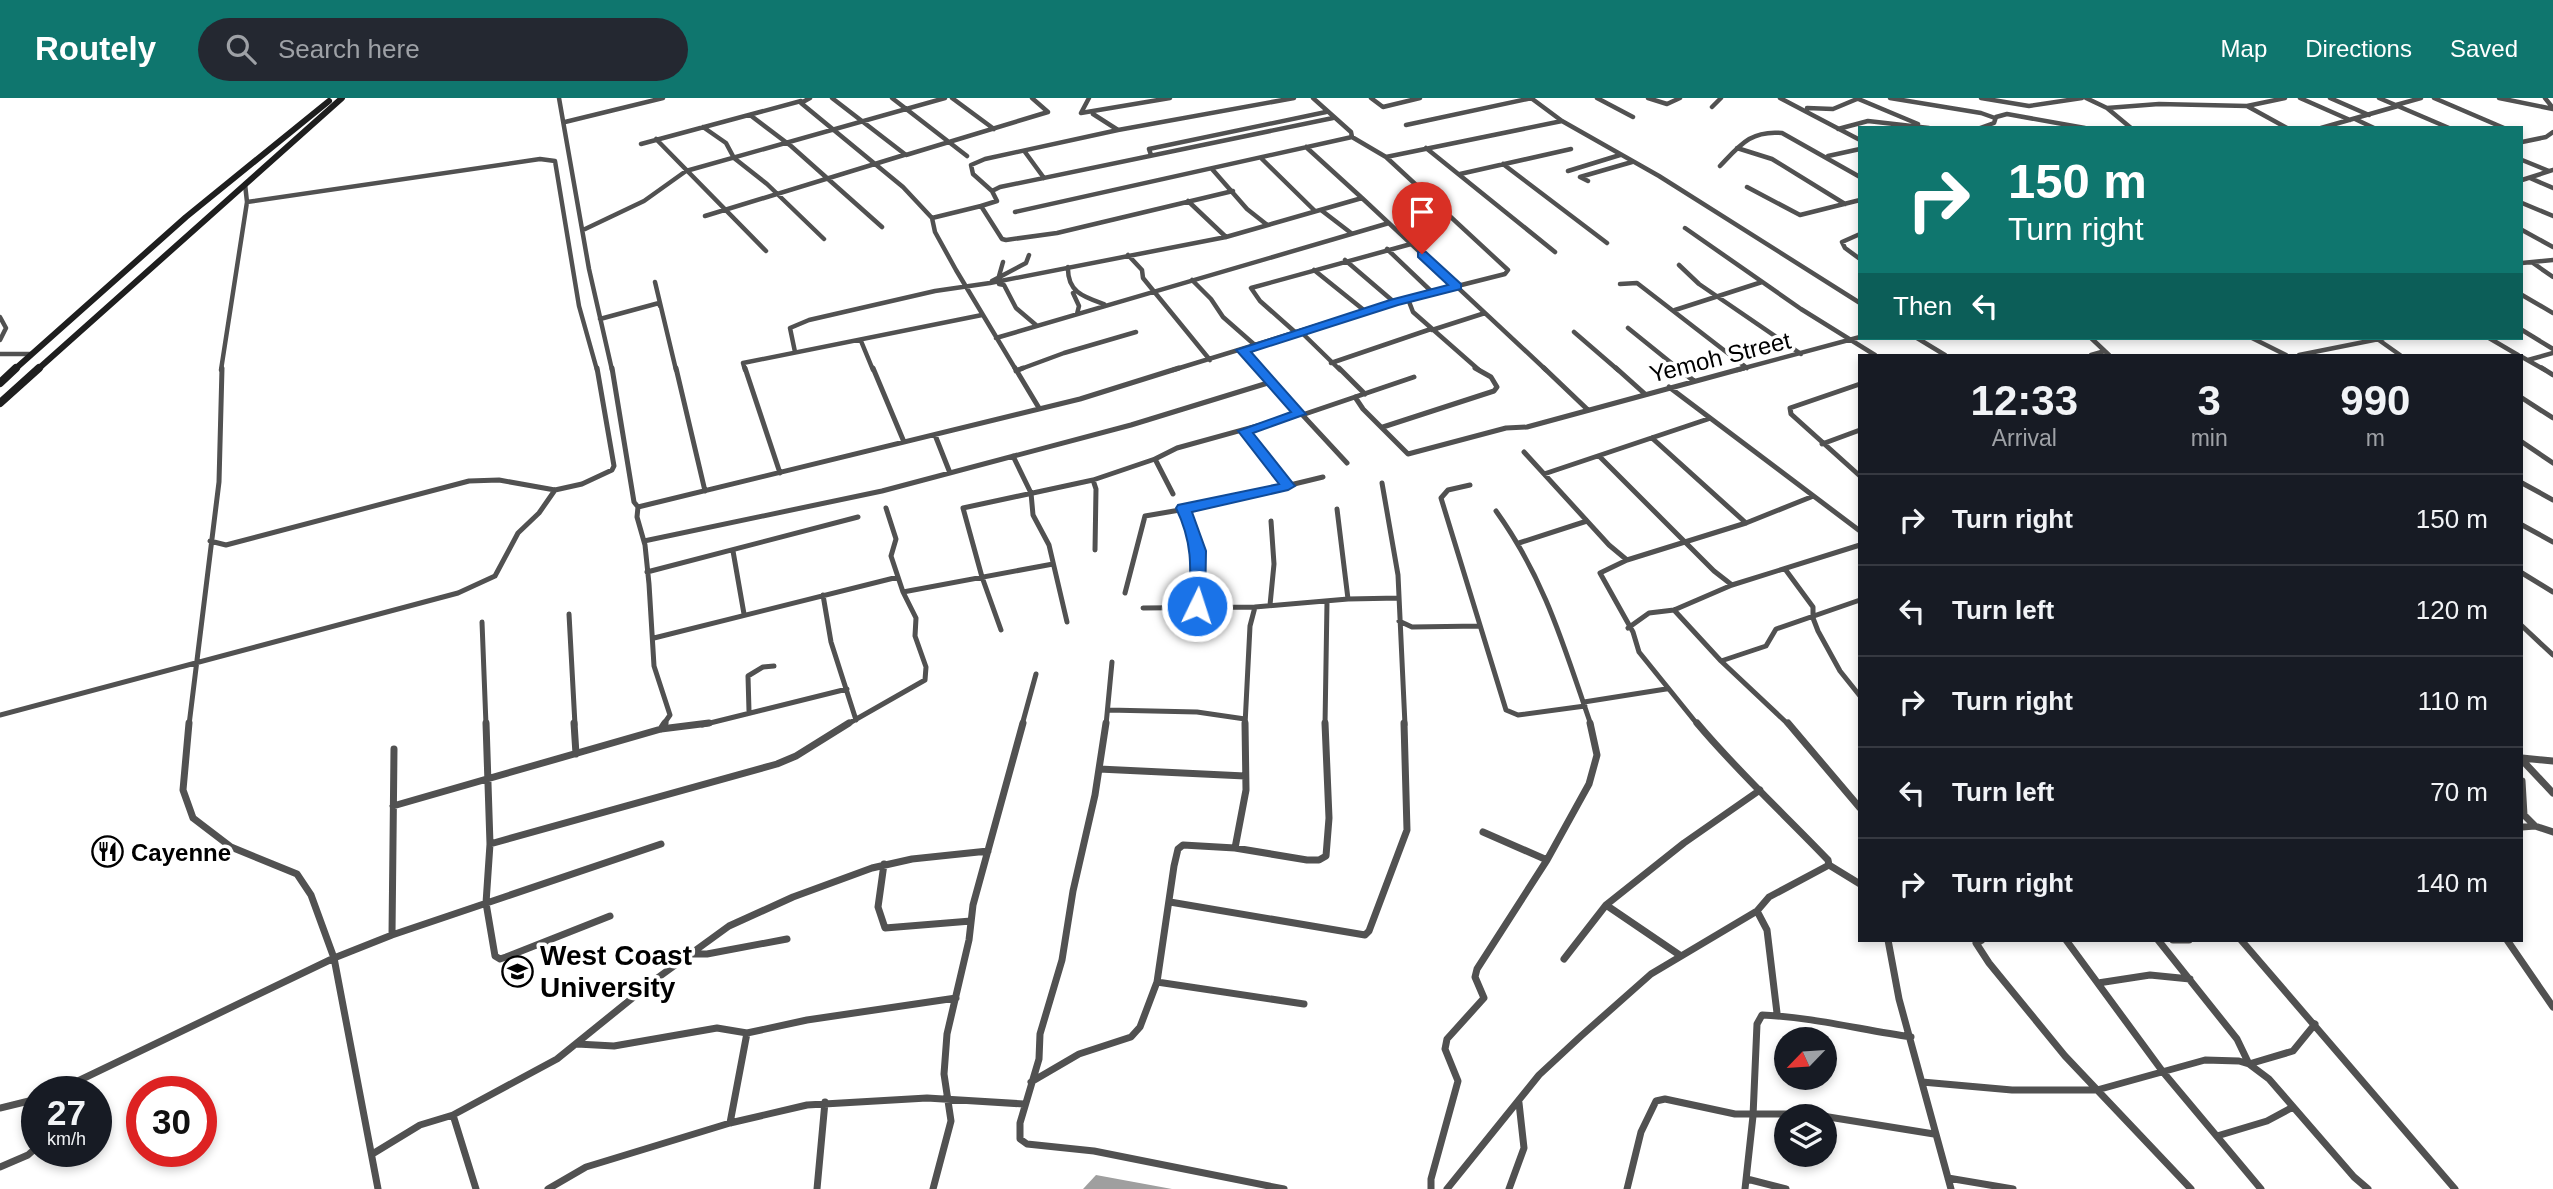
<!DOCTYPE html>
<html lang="en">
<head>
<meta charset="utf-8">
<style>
  :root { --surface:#171b24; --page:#242831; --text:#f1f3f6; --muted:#9ea1a6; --line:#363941; --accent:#0f766e }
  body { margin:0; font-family:Helvetica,sans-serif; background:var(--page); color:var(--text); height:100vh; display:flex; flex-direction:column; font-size:26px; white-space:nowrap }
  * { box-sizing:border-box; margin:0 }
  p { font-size:23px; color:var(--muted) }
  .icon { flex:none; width:38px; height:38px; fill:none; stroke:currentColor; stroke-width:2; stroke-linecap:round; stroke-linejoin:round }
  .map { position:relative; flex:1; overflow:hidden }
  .side { position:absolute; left:1858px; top:256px; width:665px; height:588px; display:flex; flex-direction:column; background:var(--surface); border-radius:0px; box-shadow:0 4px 10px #0003 }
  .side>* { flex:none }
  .top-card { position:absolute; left:1858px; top:28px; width:665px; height:214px; border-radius:0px; box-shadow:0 4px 10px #0003; background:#0f766e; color:#fff; overflow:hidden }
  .needle { width:46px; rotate:245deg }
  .fabs { position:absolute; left:1774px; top:929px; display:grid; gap:14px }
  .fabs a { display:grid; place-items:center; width:63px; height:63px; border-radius:50%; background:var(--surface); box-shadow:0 4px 10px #0003; font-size:35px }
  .speed { position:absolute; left:21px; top:978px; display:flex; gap:14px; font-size:35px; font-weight:700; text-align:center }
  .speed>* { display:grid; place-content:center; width:91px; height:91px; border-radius:50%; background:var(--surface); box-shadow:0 4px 10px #0003; line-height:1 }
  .speed small { font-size:18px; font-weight:400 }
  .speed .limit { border:10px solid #d22; background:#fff; color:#111 }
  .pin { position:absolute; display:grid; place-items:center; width:60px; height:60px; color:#fff; margin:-72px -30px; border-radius:50% 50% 50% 0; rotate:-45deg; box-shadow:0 0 7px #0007 }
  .pin .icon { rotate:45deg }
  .me { position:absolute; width:77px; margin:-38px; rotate:4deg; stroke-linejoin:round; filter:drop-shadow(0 0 5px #0008) }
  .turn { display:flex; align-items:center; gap:24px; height:147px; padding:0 35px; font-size:32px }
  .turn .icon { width:91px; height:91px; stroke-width:2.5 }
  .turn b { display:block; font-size:49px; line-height:60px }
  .then { display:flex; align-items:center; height:66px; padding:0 35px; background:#0003; gap:14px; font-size:26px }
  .eta { display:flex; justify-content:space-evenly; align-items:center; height:119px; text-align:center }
  .eta b { font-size:42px; font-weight:700; line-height:49px }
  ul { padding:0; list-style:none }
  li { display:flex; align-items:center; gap:21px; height:91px; padding:0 35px; border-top:2px solid var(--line) }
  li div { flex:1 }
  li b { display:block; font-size:26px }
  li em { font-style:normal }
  header { display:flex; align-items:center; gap:42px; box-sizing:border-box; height:98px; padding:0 35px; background:var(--accent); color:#fff }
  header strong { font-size:33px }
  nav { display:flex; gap:38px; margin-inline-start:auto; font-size:24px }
  .search { width:490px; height:63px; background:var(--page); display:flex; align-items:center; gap:18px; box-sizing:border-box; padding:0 24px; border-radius:38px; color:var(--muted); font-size:26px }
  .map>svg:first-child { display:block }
  .water { fill:#9f9f9f }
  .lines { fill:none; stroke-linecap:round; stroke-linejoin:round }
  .street-far2 { stroke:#515151; stroke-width:4.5 }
  .street-far1 { stroke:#515151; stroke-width:5 }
  .street { stroke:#515151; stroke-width:7 }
  .secondary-far1 { stroke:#1e1e1e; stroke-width:6 }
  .secondary { stroke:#1e1e1e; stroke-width:8 }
  .route { fill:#1a73e8; stroke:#114b97; stroke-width:2 }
  .labels { text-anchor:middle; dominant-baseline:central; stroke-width:7; stroke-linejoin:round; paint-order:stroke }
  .street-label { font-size:24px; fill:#000; stroke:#fff }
  .poi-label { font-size:24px; font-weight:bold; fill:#000; stroke:#fff; text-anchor:start }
  .near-poi-label { font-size:28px; font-weight:bold; fill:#000; stroke:#fff; text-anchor:start }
</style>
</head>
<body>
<header>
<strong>Routely</strong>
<div class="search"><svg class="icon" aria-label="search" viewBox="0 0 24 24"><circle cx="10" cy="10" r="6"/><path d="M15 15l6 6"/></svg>Search here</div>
<nav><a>Map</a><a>Directions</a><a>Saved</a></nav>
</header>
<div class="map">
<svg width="2553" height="1091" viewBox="0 0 2553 1091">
  <rect width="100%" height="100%" fill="#fff"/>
  <path class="water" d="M1096,1077L1172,1091H1083Z"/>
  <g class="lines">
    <path class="street-far2" d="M559,0L589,171L612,272
      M810,0L801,5L903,89L932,120L935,134L956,172L1016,272
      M832,0L906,57L1048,14L1032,0
      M892,0L967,58
      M952,0L994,31
      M1089,0L1081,15L1170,0
      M1371,0L1383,9L1420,0
      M1531,0L1562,23L1659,78L1860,205
      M1597,0L1633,19
      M1648,0L1667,6L1680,0
      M1780,0L1860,42
      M1856,0L1918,26
      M1890,0L1981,15L1995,20
      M1981,0L2029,8L2082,0
      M2086,0L2107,10L2131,30
      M2300,0L2350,22
      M2330,0L2369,17
      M2379,0L2449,30
      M2434,0L2504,30
      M2499,0L2553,11
      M2545,0L2553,10
      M2396,7L2421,0
      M2247,8L2285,0
      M1712,9L1721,0
      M1807,10L1833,11L1857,1
      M2107,10L2159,6L2247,8L2287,30
      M1093,16L1118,32
      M750,17L791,48L882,129
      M2355,21L2374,30
      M565,24L663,0
      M1406,27L1532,0
      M703,29L726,45L734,60L767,86L824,141
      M1980,30L1994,25L1996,19L2007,16L2085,30
      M2321,30L2398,8
      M1838,31L1868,23L1929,30
      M656,41L766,153
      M2522,44L2546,39L2553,34
      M641,46L801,3
      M1426,50L1555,154
      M1737,50L1772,61L1845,106
      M1025,54L1044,80
      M1151,57L1149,51L1326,14
      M1828,58L1860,51
      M1386,59L1562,23
      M1261,60L1315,113
      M2522,62L2549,73
      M1503,66L1607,145
      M1720,68C1740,47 1751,32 1782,35L1860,79
      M1212,71L1247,111L1266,126
      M1568,73L1620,57
      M1460,76L1571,51
      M2530,80L2553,90
      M2522,82L2553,72
      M1588,83L1580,79L1632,64
      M245,86L247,104L540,61L555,63L579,208L597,272
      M1747,89L1800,117L1860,102
      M992,93L973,76L971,67L985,61L1118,32L1294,0
      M1362,100L1546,272
      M1188,103L1226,139
      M2522,105L2553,118
      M981,108L997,103L992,93L1000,89L1333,20
      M1321,112L1351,135
      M1015,114L1352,39
      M705,118L904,57
      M932,120L981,108L1002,141L1006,142L1057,135L1233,93
      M1685,130L1801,211L1875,257
      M583,132L644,103L686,73L945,0
      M2522,132L2553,149
      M1860,136L1842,144L1845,150L1860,161
      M1387,151L1432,194
      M1128,157L1142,172L1143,180L1210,262
      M1345,162L1394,204
      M2522,165L2553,162
      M2533,165L2553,179
      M1679,167L1699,186L1801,256
      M1068,169C1067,194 1084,199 1104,206
      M1314,172L1365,213
      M999,178L1003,164
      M1192,182L1211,201L1223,219L1256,248
      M992,183L1026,165L1029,157
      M655,184L676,272
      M999,186L1004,187L1016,210L1036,227
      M1620,186L1637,185L1747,270
      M1073,195L1079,208L1077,216
      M2522,197L2553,215
      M1408,201L1413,214L1479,272
      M1675,212L1762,184
      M0,219L6,230L0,242
      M600,221L659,205L660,208
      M1628,230L1680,272
      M1432,232L1485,215
      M2522,232L2553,251
      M1300,233L1340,272
      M1295,234L1260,203L1251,190L1411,146
      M1574,234L1618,272
      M996,240L1389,125
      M1917,240L1945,257
      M2091,240L2109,257
      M2252,240L2286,257
      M2376,240L2400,257
      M2489,240L2518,257
      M861,243L873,272
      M1242,252L1261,272
      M795,254L790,230L809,222L935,193L990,185L1226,139L1362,100L1306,49
      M0,256H32
      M2091,257L2105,253
      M2299,257L2384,240
      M2522,259L2545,272
      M2528,262L2553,255
      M1331,265L1431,231
      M221,272L247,104
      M745,272L743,265L982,217
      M1018,272L1064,255L1136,234
      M1173,272L1394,204L1505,176L1508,172L1386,59L1352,39L1351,34L1313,0
      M1737,272L1860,239"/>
    <path class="street-far1" d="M612,270L634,404L638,409L637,419L645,447L649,486L654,568L670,617L663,627
      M676,270L705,393
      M745,270L780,375
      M873,270L904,344
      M1015,270L1039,310
      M1259,270L1347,365
      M1339,270L1365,296
      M1544,270L1588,312
      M1616,270L1645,296
      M1678,270L1694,283
      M2542,270L2553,277
      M1016,273L1023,270
      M1860,286L1790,310L1791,316L1860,378
      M1669,289L1860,433
      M1355,299L1363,311L1408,356L1506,330L1527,329L1744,270
      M2522,300L2553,320
      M1302,317L1414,279
      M1383,329L1494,293L1497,289L1491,279L1475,270
      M1245,333L1288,388
      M935,337L950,375
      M1652,340L1746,425
      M2522,344L2553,365
      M1822,346L1860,332
      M1524,354L1609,447L1627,462
      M1013,358L1031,395L1033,417L1049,447L1067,524
      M1599,358L1714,473L1732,487
      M1155,361L1173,396
      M1544,376L1708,321
      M1093,382L1096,391L1095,452
      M1382,385L1398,477L1405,627
      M2522,385L2553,402
      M1470,387L1448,392L1441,400L1506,612L1518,617L1585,608
      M638,409L1080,301L1179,270
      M1183,410C1197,442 1200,473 1197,508
      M1337,411L1348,501
      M1496,413C1545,481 1564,549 1591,627
      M2522,427L2553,444
      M210,443L226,447L469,383L499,382L555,392L582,386L612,372L614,368L597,270
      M644,443L882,393L1131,327L1271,284
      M1519,445L1587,423
      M733,453L744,516
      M1785,471L1813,509V520L1818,533L1840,573L1860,598
      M647,474L858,419
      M2522,475L2553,494
      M903,494L1053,466
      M1125,495L1145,418L1203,408L1323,379
      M823,497L831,544L856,622
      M1270,507L1274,466L1271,423
      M1143,510L1255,509L1348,501L1399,500
      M1674,512L1721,563L1766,548L1776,531L1860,502
      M569,516L575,627
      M1399,523L1412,529L1480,528
      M482,524L486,627
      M2522,528L2553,557
      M1628,530L1649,515L1674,512L1732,487L1860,447
      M1001,532L982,479L963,410L1093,382L1155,361L1177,350L1300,316
      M654,540L898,479
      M1721,563L1789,627
      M1584,604L1666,591
      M1108,612L1197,614L1245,621
      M749,613L748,578L763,569L774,568
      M0,617L458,495L495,478L518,435L539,415L555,392
      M189,627L219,384L222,270
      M702,627L847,591
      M846,627L925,582L926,569L915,538L916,520L903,494L891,458L896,441L886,410
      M1022,627L1036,576
      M1106,627L1112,564
      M1245,627L1250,528L1255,509
      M1325,627L1327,504
      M1698,627L1639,554L1633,534L1600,475L1627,462L1746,425L1811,399"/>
    <path class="street" d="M189,625L183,692L193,720L231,749L297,776L311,797L334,860L378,1091
      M486,625L490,746L486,805L495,858L500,861L506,859L610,818
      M574,625L576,656
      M1106,625L1095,697L1073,793L1062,862L1040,936L1039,961L1020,1025V1041L1027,1046L1094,1053L1284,1091
      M1697,625C1738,674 1784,716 1828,762L1829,767L1860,786
      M1788,625L1860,710
      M661,631L665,625
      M2522,660L2553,663
      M2522,662L2553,695
      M1099,671L1245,678
      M2522,683L2524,717L2535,728
      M393,708L661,631L709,625
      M2522,729L2535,728L2553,734
      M1483,734L1547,762
      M490,746L777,666L796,658L849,625
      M1235,750L1246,692L1245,625
      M884,766L878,809L885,830L971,823
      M1170,804L1365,837L1369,833L1407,732L1404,625
      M1606,807L1681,858
      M1757,813L1767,832L1777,915
      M392,837L661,746
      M1888,842L1899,901L1951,1091
      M1982,842L1976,845L1989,865L2065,958L2191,1091
      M2066,842L2163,974L2261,1091
      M2158,842L2237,941L2249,966L2293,953L2315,926
      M2173,842H2189
      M2241,842L2455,1091
      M2507,842L2553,909
      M690,856H707L787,841
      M1564,861L1606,807L1684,745L1760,692
      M1157,884L1304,906
      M2098,885L2150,877L2190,881
      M577,946L614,948L717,930L747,935L807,922L956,900
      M1031,984L1079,956L1131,939L1140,929L1157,884L1174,768L1178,751L1183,747L1235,750L1307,762H1319L1326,758L1329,720L1325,625
      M1922,984L2012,992H2097L2205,962L2239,963L2249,966L2269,981L2354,1079L2368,1091
      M55,994L334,860L392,837L394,651
      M0,1010L37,1001
      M730,1025L747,935
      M2217,1038L2267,1023L2293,1009
      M374,1055L420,1027L453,1017
      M0,1069L28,1057L37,1049
      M1948,1080L2013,1091
      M1747,1081L1786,1091
      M476,1091L453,1017L557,961L656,881L729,828L793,799L872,770L912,761L988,753
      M548,1091L586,1069L730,1025L807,1007L927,1000L1024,1006
      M817,1091L825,1004
      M933,1091L951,1023L944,976L947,936L969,842L973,807L1023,625
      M1431,1091V1081L1458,983L1445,951L1447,941L1484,900L1475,879L1477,871L1547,762L1589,686L1597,657L1590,625
      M1447,1091L1539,977L1581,938L1651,876L1757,813L1769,799L1829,767
      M1509,1091L1524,1050L1519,1005
      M1627,1091L1641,1034L1656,1003L1665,1001L1735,1016H1810L1934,1036
      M1745,1091L1753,1018L1757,926L1762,917C1812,919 1862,932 1911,939"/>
    <path class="secondary-far1" d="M14,272L186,119L329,3
      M37,272L342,0"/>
    <path class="secondary" d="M0,285L16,270
      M0,305L39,270"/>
  </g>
  <path class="route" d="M1418,154H1426L1461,186V191L1398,207L1251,254L1306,316L1253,335L1295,388L1288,392L1192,414L1206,453L1205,508L1197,514L1192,512L1189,508C1191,470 1193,445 1176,410L1178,407L1279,386L1238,333L1291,314L1236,252L1390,202L1448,187L1418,159Z"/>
  <defs>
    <symbol id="restaurant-ring" viewBox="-11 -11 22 22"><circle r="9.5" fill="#fff" stroke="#000" stroke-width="1.5"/><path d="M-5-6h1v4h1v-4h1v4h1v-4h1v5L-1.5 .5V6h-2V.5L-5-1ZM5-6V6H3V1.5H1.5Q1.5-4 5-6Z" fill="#000"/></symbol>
    <symbol id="school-ring" viewBox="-11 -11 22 22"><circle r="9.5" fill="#fff" stroke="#000" stroke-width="1.5"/><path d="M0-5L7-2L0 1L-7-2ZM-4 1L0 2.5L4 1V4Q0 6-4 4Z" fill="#000"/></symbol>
  </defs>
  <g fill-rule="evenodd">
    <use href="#restaurant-ring" x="90" y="736" width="35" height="35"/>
    <use href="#school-ring" x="500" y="856" width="35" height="35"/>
  </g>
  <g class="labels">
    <g class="street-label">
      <text transform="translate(1720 259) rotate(-14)">Yemoh Street</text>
    </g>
    <g class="poi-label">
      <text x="131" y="754">Cayenne</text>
    </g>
    <g class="near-poi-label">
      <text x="540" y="857">West Coast<tspan x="540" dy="32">University</tspan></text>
    </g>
  </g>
</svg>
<div class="fabs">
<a><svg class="needle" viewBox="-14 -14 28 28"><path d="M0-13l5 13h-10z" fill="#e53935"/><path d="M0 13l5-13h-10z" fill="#9ea1a6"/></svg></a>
<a><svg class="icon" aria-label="layers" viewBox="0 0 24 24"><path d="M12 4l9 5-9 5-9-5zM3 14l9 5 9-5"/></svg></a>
</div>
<div class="speed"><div>27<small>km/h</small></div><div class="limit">30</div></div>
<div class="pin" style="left:1422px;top:156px;background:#d93025"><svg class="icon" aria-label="arrive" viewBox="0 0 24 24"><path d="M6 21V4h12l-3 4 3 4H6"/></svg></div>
<svg class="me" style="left:1197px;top:508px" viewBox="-20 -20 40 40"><circle r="17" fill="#1a73e8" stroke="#fff" stroke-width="3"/><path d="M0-11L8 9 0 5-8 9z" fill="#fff"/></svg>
<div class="top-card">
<div class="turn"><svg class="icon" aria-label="right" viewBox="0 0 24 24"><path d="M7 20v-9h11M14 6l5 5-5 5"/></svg><div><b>150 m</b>Turn right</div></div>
<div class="then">Then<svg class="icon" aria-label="left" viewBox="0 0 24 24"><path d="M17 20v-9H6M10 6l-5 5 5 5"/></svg></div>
</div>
<section class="side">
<div class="eta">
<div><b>12:33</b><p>Arrival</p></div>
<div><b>3</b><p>min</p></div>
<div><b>990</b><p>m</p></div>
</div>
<ul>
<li><svg class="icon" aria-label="right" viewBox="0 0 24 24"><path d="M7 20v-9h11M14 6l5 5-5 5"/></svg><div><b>Turn right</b></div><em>150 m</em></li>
<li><svg class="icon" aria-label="left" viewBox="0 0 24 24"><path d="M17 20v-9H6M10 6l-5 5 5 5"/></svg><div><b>Turn left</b></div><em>120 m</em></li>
<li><svg class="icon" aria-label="right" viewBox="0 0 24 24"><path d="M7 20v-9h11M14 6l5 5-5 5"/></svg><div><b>Turn right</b></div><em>110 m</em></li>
<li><svg class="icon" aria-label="left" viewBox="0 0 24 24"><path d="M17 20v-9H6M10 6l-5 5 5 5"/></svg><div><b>Turn left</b></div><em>70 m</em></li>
<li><svg class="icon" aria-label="right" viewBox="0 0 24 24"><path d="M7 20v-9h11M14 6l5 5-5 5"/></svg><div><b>Turn right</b></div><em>140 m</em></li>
</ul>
</section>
</div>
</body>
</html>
